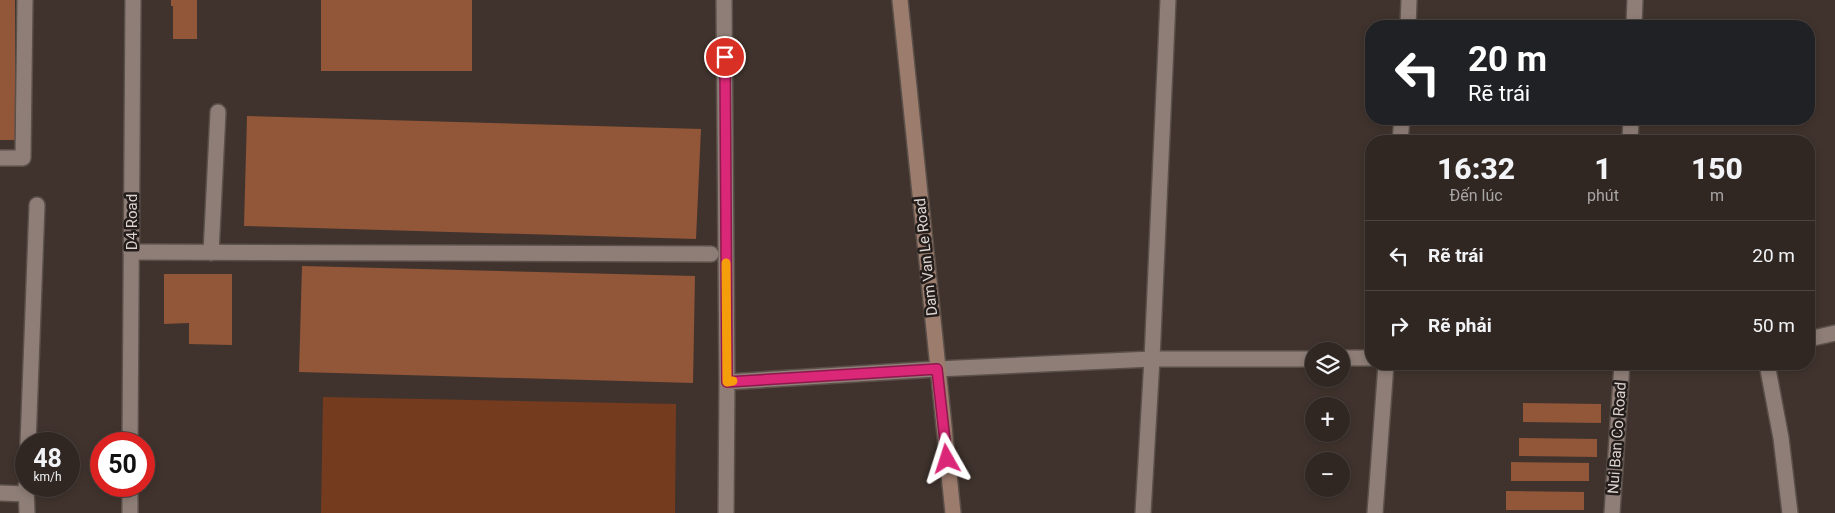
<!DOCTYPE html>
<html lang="vi">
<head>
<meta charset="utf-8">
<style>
  :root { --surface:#302622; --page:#3c322f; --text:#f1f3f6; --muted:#a8a5a5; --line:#4b4340 }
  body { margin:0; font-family:Roboto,sans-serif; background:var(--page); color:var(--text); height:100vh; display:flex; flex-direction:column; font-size:19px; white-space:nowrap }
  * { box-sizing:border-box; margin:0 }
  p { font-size:16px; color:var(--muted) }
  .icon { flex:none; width:28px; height:28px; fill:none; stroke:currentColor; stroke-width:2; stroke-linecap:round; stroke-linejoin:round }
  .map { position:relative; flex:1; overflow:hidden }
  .drawer { position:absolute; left:1365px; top:135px; width:450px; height:235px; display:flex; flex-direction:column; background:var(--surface); border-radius:20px; box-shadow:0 2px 8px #0003,0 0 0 1px var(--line) }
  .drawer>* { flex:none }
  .banner { position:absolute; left:1365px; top:20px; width:450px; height:105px; border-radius:20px; box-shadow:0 2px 8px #0003,0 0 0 1px var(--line); background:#202124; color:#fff; overflow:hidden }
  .tools { position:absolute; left:1305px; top:342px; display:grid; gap:10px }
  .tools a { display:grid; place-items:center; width:45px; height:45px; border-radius:50%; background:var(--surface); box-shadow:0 2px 8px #0003,0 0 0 1px var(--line); font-size:25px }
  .speed { position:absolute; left:15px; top:432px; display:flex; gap:10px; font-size:25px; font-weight:700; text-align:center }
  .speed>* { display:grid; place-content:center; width:65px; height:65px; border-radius:50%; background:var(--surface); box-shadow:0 2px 8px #0003,0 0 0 1px var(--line); line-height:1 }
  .speed small { font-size:12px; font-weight:400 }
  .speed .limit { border:8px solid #d22; background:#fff; color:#111 }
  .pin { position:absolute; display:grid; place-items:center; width:42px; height:42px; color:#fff; margin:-21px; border:2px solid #fff; border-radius:50%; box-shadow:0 1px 5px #0007 }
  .me { position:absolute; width:55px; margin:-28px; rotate:354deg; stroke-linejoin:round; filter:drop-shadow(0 0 4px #0008) }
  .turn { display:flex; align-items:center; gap:18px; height:105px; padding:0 20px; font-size:22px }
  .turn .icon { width:65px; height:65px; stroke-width:2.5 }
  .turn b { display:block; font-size:35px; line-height:42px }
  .eta { display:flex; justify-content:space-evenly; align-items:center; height:85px; text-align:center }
  .eta b { font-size:30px; font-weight:800; line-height:35px }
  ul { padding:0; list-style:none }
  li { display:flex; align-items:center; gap:15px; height:70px; padding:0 20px; border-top:1px solid var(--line) }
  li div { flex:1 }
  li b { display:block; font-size:19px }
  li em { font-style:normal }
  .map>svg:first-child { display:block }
  .green { fill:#743b1f }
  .building { fill:#925639 }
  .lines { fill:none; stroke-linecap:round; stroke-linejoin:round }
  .service-casing { stroke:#5a4f49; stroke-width:18 }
  .minor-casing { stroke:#5a4f49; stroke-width:18 }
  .tertiary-casing { stroke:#5a4f49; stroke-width:18 }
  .secondary-casing { stroke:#5a4f49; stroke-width:18 }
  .service { stroke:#8e7e77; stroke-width:15 }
  .minor { stroke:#8e7e77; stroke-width:15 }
  .tertiary { stroke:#8e7e77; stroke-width:15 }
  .secondary { stroke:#9b7c6d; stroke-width:15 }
  .route-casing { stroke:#8e194d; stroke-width:12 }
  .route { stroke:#db2777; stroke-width:9 }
  .slow { stroke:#f59e0b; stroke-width:9 }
  .labels { text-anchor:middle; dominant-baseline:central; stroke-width:5; stroke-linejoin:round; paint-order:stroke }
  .street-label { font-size:15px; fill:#ddd4d0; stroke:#221c1a }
</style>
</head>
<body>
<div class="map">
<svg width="1835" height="513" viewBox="0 0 1835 513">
  <rect width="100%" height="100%" fill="#40332d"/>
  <path class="green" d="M323,397L676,404L675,513H321Z"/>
  <path class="building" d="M0,0H15V140H0Z
    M171,0H197V39H173V6H171Z
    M321,0H472V71H321Z
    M247,116L701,129L696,239L244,226Z
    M302,266L695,276L693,383L299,372Z
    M164,274H232V345L189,344V323L164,324Z
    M1523,403L1601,404V423L1523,422Z
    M1519,438L1597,439V457L1519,456Z
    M1511,462L1589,463V481H1511Z
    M1506,491L1584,492V510H1506Z"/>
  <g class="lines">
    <defs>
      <path id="service" d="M0,158H23L25,0
        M131,252L711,254
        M211,253L218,112
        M28,444L37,205
        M26,486L27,513
        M0,493L26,494"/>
      <path id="minor" d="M724,0L727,382L726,513
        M1408,26L1409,0
        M1400,141L1402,119
        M1809,339L1835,333
        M1341,358H1371
        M1767,364L1781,438L1790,513
        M727,382L937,369L1152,359H1314
        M1143,513L1152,359L1168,0
        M1375,513L1386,364"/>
      <path id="tertiary" d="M1634,26L1635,0
        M1630,141L1631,119
        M130,444L133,0
        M130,513V486
        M1612,513L1622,364"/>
      <path id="secondary" d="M900,0L953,513"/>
    </defs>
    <use href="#service" class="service-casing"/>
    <use href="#minor" class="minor-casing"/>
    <use href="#tertiary" class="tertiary-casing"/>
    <use href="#secondary" class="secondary-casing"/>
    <use href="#service" class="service"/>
    <use href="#minor" class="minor"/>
    <use href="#tertiary" class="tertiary"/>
    <use href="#secondary" class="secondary"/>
  </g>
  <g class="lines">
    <defs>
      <path id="route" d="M725,57L727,382L937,369L947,459"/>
    </defs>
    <use href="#route" class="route-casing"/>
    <use href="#route" class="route"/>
    <path class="slow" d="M726,263L727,382L733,381"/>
  </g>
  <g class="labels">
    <g class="street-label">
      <text transform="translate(132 222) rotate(-90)">D4 Road</text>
      <text transform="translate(926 257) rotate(-96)">Dam Van Le Road</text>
      <text transform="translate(1617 438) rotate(-86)">Nui Ban Co Road</text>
    </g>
  </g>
</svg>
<div class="tools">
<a><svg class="icon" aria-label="layers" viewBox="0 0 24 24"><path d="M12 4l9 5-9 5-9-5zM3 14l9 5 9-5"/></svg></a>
<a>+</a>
<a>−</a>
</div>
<div class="speed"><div>48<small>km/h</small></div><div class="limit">50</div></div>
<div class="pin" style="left:725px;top:57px;background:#d93025"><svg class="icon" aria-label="arrive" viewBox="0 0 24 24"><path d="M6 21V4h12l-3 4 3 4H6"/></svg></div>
<svg class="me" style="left:947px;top:459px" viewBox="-20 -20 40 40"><path d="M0-17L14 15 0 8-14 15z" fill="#db2777" stroke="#fff" stroke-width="4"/></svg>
<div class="banner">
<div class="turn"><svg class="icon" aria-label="left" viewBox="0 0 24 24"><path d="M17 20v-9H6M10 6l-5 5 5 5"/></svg><div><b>20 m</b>Rẽ trái</div></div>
</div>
<section class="drawer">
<div class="eta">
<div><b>16:32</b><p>Đến lúc</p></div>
<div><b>1</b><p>phút</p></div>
<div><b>150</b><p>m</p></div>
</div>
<ul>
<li><svg class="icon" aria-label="left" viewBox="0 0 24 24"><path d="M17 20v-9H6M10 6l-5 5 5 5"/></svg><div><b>Rẽ trái</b></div><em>20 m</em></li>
<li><svg class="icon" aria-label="right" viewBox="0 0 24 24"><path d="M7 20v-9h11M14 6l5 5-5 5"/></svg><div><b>Rẽ phải</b></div><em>50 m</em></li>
</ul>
</section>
</div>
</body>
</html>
